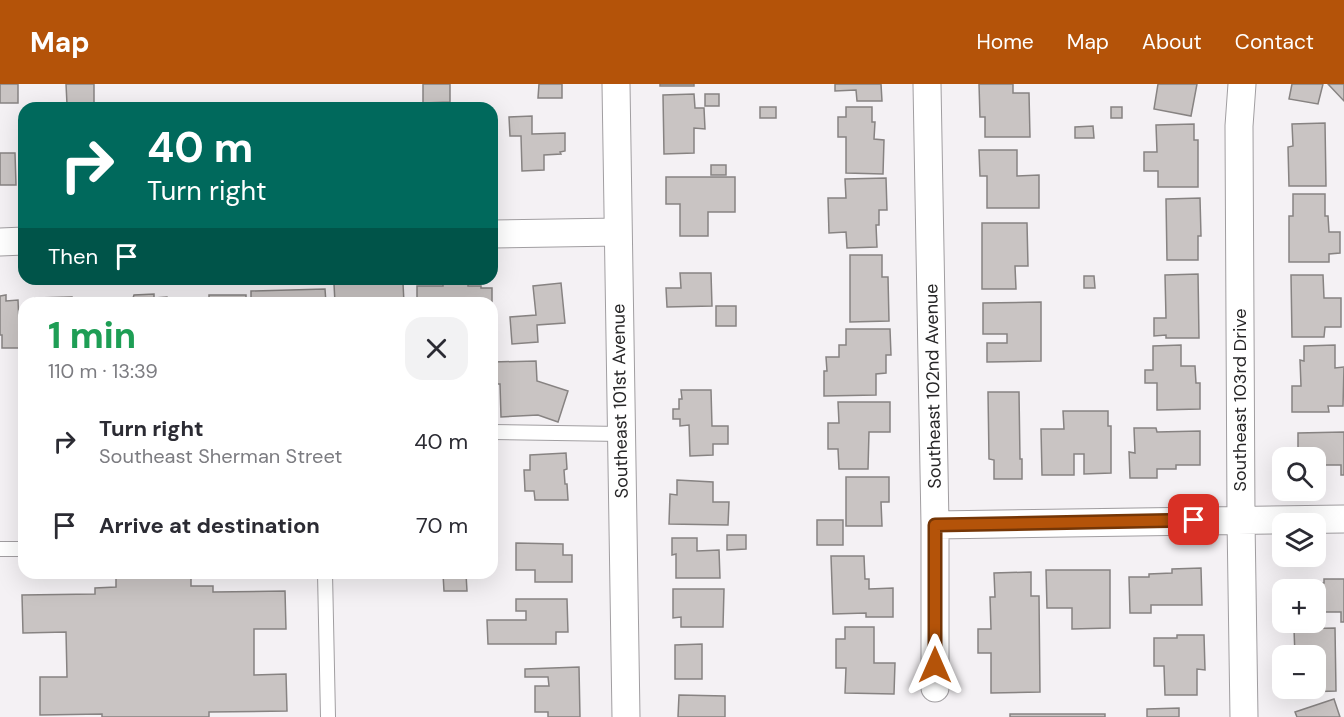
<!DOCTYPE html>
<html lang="en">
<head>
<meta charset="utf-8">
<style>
  :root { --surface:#fff; --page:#f2f2f3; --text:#2b2b33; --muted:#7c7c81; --accent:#b45309 }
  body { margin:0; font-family:"DM Sans",sans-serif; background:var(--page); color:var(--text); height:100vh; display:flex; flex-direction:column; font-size:22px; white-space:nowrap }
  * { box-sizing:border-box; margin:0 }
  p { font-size:20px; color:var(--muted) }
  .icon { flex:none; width:33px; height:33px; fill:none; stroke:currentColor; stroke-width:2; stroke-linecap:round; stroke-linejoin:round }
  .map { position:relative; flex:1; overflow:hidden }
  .side { position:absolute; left:18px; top:213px; width:480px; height:282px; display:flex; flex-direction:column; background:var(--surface); border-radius:18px; box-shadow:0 6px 24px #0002 }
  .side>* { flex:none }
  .hud { position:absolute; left:18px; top:18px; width:480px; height:183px; border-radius:18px; box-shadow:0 6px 24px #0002; background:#00695c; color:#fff; overflow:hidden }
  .buttons { position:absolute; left:1272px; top:363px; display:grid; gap:12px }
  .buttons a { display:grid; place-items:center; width:54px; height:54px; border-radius:12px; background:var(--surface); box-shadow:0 6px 24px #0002; font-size:30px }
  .pin { position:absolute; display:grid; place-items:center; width:51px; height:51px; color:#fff; margin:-26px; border-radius:12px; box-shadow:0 3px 9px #0006 }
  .me { position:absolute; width:66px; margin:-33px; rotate:0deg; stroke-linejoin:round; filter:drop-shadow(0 0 4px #0008) }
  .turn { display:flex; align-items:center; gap:21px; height:126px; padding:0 30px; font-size:27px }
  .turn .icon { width:78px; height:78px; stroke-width:2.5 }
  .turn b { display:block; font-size:42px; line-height:51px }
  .then { display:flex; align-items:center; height:57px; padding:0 30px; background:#0003; gap:12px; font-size:22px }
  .round { display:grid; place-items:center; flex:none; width:63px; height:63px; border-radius:18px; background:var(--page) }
  .summary { display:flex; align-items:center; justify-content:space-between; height:102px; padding:0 30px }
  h1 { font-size:36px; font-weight:800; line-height:45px; color:#1e9e55 }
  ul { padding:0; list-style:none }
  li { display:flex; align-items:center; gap:18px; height:84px; padding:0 30px }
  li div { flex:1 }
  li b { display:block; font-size:22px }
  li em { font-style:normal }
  header { display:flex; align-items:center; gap:36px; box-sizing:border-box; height:84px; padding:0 30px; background:var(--accent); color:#fff }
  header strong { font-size:28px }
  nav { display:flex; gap:33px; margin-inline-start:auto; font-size:21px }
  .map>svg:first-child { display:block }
  .building { fill:#c9c4c3; stroke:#878382; stroke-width:1.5 }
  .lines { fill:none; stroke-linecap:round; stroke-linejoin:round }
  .service-casing { stroke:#a19ea1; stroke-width:16 }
  .minor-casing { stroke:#a19ea1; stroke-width:29 }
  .service { stroke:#fff; stroke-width:14 }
  .minor { stroke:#fff; stroke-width:27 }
  .route-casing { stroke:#753606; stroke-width:15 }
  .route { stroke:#b45309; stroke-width:10 }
  .labels { text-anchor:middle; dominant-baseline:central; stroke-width:6; stroke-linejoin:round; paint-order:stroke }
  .street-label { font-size:18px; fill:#272627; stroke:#fff }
</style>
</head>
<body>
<header>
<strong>Map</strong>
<nav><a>Home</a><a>Map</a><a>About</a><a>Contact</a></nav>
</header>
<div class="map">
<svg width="1344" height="633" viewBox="0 0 1344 633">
  <rect width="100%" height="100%" fill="#f4f1f4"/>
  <path class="building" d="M0,0H18V19H0Z
    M66,0H94V20H67Z
    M423,0H450V18L423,19Z
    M539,0H562V14H538Z
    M660,0H694V2H660Z
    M835,0H881L882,17H857L856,6L835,7Z
    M979,0H1013V9H1029L1030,53H985V33H980Z
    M1158,0H1197L1191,32L1154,25Z
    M1292,0H1323L1318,20L1289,15Z
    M1328,0H1344V17Z
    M694,10L695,24H704L705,45L694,44V69L664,70L663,11Z
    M705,10H719V22H705Z
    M760,23H776V34H760Z
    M846,23H872V38H875L874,55L884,56L883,90L846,89V53H838V33H846Z
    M1111,23H1122V34H1111Z
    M532,32V50L565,49V67L560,68L561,70L544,71V86L522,87L521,52H510L509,33Z
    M1325,39L1326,102H1289L1288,63L1293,62L1292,40Z
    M1194,40V56H1198V103H1158V87H1144V68H1157L1156,41Z
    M1093,42L1094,54H1075V43Z
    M979,66H1017V92L1039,91V124H987V92H980Z
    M0,69H15L16,101H0Z
    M711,81H726V91H711Z
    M666,93H735V128H708V152H680V120H666Z
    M886,94L887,126H879V141H876L877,163L847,164L846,148L829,149L828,114H846L845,95Z
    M1293,110H1325V132H1328L1329,148H1340V169L1329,170V178H1289V132H1293Z
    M1200,114L1201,152H1198V176H1167L1166,115Z
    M982,139H1027L1028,182H1015L1016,205H982Z
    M850,171H882V193H888L889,237L850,238Z
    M680,189H711L712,222L667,223L666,204H681Z
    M1198,190L1199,254H1166V251L1154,252V234H1166L1165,191Z
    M1291,191H1323L1324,214H1341V243H1325L1324,253H1292Z
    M1084,192H1094L1095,204H1084Z
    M403,199L404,219H335L334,200Z
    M443,199H468V202H481V204H492V219H417V202H443Z
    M561,199L565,239L537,241L538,258L512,260L510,233L536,231L533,202Z
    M325,205L326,219H251V207Z
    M154,210V214L167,213L168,219H110V215L133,214L134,211Z
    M6,211V217L18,216L20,264H2V251H0V212Z
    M209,211H246V219H181V215L209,214Z
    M72,213V216L95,215V219H35V214Z
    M1041,218V277L987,278V259H1007V250H983V219Z
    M716,222H736V242H716Z
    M846,245H890L891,271H886V289L876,290V311L824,312V287H827L826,273H839V261H846Z
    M1181,261V282H1195L1196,299H1200V325L1157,326V299H1145V286H1153V262Z
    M1335,261V284L1344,283L1343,322H1328L1329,328H1292V302H1301L1300,276L1304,277V262Z
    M536,277L537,297L568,307L558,338L538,331L501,333L500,300H492V278Z
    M681,306H711L712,342H728V360H713V371L690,372L689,341L680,342V335H673V325H679V315H682Z
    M988,308H1019L1020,375H1022V395H994V376L989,375Z
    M838,318H890V348H869L868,385H839L838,365H828V339H839Z
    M1063,327H1108V342H1111V389L1084,390V370H1074V391H1042L1041,345H1064Z
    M1134,344H1156L1157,348L1200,347V381H1176V385H1157V394H1130L1129,368L1135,369Z
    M1344,348V391H1341V381H1316V374H1298V349Z
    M566,369L567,385L564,386L565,400H567L568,416H535L534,407H525L524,386H530V371Z
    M846,393H889V418H881L882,442H846Z
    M677,396L713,398V418H729L728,441L669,440L670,410L677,411Z
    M817,436H843V461H817Z
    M727,451H746V465L727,466Z
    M672,454H697V467L719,466L720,494H676V470L672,471Z
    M516,459L563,460V471H572V498H535V486H516Z
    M831,472H864L865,495H869V505L893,504V533H866V529L833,530Z
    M1201,484L1202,521H1151V529H1130L1129,493H1149V490L1172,489V485Z
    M1046,486H1110V544L1072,545V524H1047Z
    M1031,488V512H1039L1040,608L991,609V569H978V545H991L990,513H995L994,489Z
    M443,490H466L467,507H444Z
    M191,491V502H213V508L285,507L286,545H254V591L286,590L287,627L209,628V633H102V630L40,631V593H67L66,548L23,549L22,511L95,510V504L116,503V492Z
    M1324,495H1344V538H1341V528H1316V506H1300V499H1324Z
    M673,505H724L723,543H681V533L673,534Z
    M516,515H567L568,548H556V560H488L487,536H526V527H516Z
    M845,543H874V579H895L894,610L845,609L846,584H836V555H845Z
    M1335,544L1336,607L1305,608L1304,604H1316V572H1295L1294,545Z
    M1177,551H1204L1205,586L1197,585V611H1165L1164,582H1154V554H1177Z
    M702,560V595H675V561Z
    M579,583L580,633H548V628H535V602H549L548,593H525V585Z
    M679,611L725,612V633H678Z
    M1334,615L1340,633H1297L1295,628Z
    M1179,624V633H1147V625Z
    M1010,630H1105V633H1010Z"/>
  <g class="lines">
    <defs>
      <path id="service" d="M492,348L621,350
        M0,465H24
        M325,489L328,633"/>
      <path id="minor" d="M616,0L626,633
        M927,0L935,441V604
        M1242,0L1239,42L1241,436L1244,633
        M492,150L618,148
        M0,158L24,157
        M935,441L1344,435"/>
    </defs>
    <use href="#service" class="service-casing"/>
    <use href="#minor" class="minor-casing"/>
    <use href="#service" class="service"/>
    <use href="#minor" class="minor"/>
  </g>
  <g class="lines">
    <defs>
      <path id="route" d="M935,581V441L1194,436"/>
    </defs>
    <use href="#route" class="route-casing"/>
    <use href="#route" class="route"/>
  </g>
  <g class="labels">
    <g class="street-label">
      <text transform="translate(933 302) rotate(-91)">Southeast 102nd Avenue</text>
      <text transform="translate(1240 316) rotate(-90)">Southeast 103rd Drive</text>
      <text transform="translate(620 317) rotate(-91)">Southeast 101st Avenue</text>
    </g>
  </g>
</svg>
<div class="buttons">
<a><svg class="icon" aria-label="search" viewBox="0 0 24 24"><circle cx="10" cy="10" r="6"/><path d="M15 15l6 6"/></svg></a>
<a><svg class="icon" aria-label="layers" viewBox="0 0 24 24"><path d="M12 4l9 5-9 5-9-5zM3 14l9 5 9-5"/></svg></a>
<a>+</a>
<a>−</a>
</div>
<div class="pin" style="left:1194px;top:436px;background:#d93025"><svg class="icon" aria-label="arrive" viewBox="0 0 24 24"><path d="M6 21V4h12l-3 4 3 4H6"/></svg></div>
<svg class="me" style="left:935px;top:581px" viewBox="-20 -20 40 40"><path d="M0-17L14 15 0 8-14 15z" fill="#b45309" stroke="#fff" stroke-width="4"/></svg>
<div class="hud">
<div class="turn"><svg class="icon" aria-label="right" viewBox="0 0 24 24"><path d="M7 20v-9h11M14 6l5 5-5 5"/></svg><div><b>40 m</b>Turn right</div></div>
<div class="then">Then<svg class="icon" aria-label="arrive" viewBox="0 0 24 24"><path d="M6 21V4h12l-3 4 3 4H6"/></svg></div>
</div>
<section class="side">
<div class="summary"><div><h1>1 min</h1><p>110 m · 13:39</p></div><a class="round"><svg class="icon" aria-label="close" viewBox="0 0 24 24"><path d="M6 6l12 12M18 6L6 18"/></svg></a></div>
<ul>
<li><svg class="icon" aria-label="right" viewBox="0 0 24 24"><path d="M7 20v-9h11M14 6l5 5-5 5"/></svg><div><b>Turn right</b><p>Southeast Sherman Street</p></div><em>40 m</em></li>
<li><svg class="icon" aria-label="arrive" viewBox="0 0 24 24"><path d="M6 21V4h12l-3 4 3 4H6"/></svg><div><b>Arrive at destination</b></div><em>70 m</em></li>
</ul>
</section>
</div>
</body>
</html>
